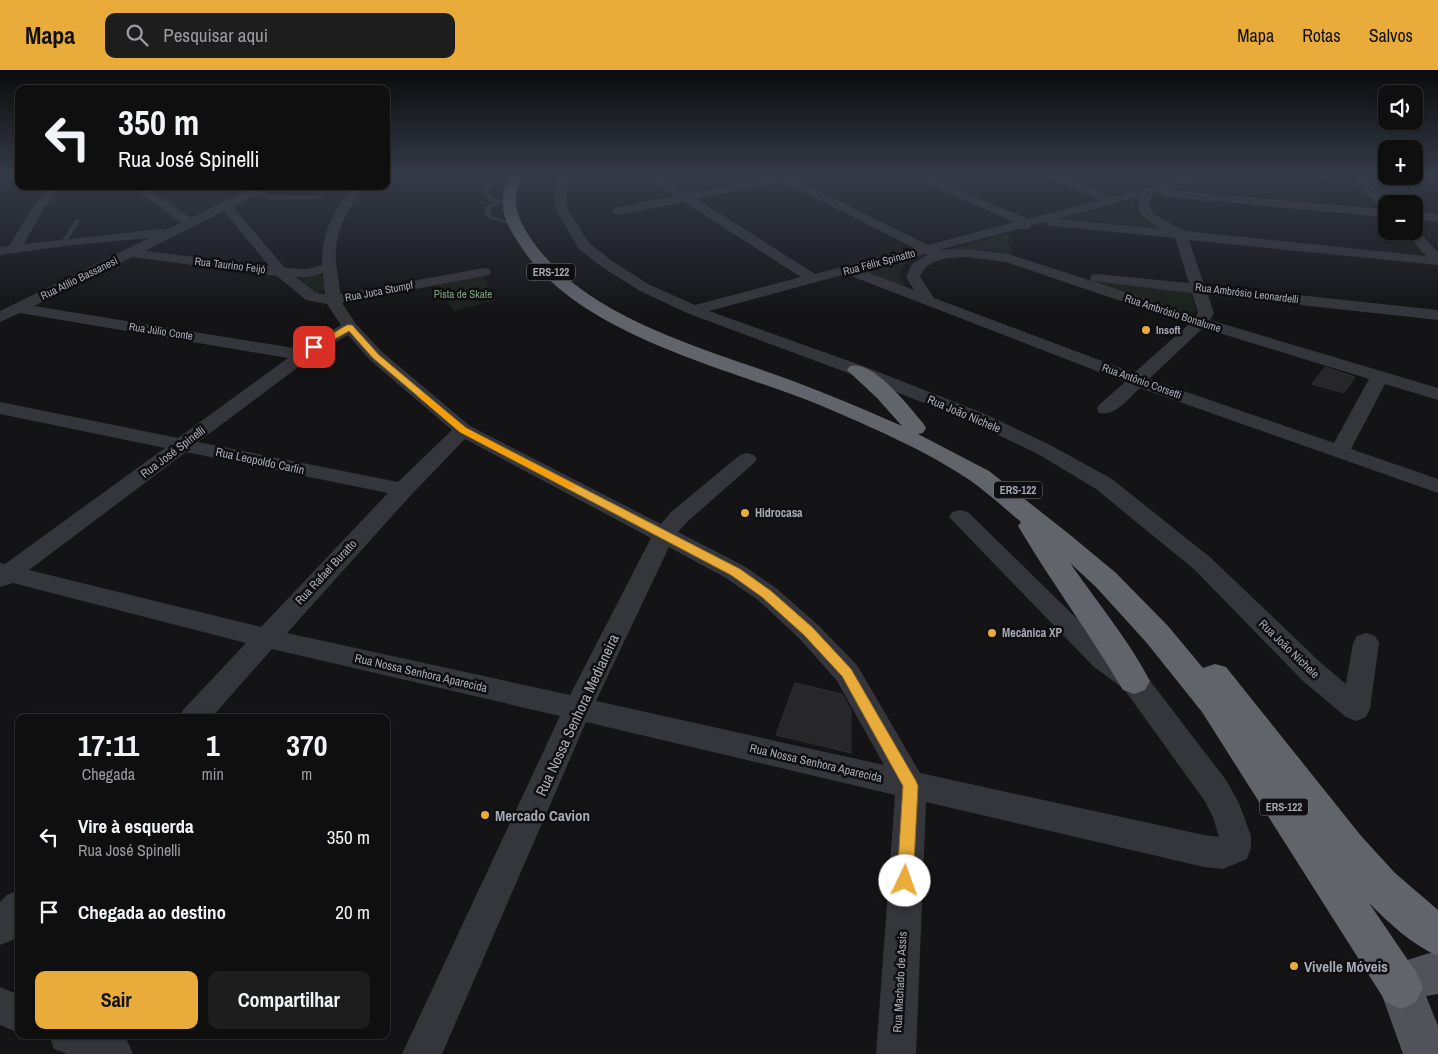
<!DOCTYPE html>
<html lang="pt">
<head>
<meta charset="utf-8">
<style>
  :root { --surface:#0f0f10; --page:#1d1d1e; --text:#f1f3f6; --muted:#9b9c9f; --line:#2f2f30; --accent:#e9ac3a }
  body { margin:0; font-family:"Archivo Narrow",sans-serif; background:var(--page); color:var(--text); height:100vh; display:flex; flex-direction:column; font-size:19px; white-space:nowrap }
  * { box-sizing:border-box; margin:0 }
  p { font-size:16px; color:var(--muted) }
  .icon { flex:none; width:28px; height:28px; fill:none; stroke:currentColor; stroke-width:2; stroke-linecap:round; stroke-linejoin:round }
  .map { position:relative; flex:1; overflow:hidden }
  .side { position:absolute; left:15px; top:644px; width:375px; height:325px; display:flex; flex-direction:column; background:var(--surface); border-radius:10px; box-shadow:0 1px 4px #0004,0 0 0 1px var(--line) }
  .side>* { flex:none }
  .guide { position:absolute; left:15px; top:15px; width:375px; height:105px; border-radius:10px; box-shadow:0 1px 4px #0004,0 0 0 1px var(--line); background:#0f0f10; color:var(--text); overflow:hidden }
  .tools { position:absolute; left:1378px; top:15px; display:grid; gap:10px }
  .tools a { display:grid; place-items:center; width:45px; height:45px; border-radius:10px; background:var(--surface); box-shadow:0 1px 4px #0004,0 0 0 1px var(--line); font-size:25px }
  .pin { position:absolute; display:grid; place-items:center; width:42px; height:42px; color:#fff; margin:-21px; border-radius:10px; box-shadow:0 2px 8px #0006 }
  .me { position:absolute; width:55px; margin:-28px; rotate:3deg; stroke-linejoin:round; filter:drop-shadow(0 0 4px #0008) }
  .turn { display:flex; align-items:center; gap:18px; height:105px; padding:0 20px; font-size:22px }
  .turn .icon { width:65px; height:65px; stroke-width:2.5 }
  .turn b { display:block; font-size:35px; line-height:42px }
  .eta { display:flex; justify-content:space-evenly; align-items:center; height:85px; text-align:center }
  .eta b { font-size:30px; font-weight:700; line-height:35px }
  .action { display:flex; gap:10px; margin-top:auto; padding:10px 20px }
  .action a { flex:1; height:58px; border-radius:10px; background:var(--accent); color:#111; font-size:20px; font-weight:700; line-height:58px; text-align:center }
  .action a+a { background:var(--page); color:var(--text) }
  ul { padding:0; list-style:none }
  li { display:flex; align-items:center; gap:15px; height:75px; padding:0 20px }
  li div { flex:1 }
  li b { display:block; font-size:19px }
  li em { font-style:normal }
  header { display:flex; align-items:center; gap:30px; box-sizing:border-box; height:70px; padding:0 25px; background:var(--accent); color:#111 }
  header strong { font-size:24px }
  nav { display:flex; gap:28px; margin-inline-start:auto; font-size:18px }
  .search { width:350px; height:45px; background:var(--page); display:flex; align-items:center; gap:12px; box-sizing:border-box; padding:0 18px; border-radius:10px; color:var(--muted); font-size:19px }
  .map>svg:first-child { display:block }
  .green { fill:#1b211b }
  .building { fill:#27272a; stroke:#2e2e32 }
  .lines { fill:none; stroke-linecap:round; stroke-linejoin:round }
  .lane { fill:#35363b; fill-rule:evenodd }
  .street { fill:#35363b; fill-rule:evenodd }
  .primary { fill:#52535a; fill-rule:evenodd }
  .highway { fill:#62646c; fill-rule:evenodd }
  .route { fill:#e9ac3a; stroke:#977026 }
  .slow { fill:#f59e0b }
  .poi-dot { fill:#e9ac3a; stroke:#0f0f11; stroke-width:2 }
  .labels { text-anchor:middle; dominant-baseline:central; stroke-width:5; stroke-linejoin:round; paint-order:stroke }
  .far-street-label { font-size:11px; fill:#a7abb6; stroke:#0f0f11 }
  .shield { fill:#0f0f11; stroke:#797c84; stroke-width:1 }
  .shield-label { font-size:11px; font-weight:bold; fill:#a7abb6 }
  .far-park-label { font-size:11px; fill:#7fa080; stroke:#0f0f11 }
  .far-poi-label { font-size:11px; font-weight:bold; fill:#a7abb6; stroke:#0f0f11; text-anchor:start }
  .street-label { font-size:12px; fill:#a7abb6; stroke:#0f0f11 }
  .poi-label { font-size:12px; font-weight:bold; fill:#a7abb6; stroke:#0f0f11; text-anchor:start }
  .near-street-label { font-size:15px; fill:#a7abb6; stroke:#0f0f11 }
  .near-poi-label { font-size:15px; font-weight:bold; fill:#a7abb6; stroke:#0f0f11; text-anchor:start }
</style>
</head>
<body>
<header>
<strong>Mapa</strong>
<div class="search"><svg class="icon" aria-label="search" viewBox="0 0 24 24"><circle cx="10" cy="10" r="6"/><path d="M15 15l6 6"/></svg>Pesquisar aqui</div>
<nav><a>Mapa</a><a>Rotas</a><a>Salvos</a></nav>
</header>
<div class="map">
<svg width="1438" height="984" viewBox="0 0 1438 984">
  <rect width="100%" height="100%" fill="#141416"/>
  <path class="green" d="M1229,105H1302L1316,109L1312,117L1324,132L1174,120Z
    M1133,131C1136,148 1148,153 1163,159L1061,149Z
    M1012,162L1008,172L1013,185L989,180L951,179Z
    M918,187L902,196L899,205L906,217L865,201Z
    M320,202L327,219L318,223H313L298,206Z
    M483,205L495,230L454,241L438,215Z
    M1093,211L1186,220L1191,222L1196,242L1189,244L1184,242Z"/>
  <path class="building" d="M1325,297L1355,307L1344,323L1312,314Z
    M795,613L842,624L851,640V683L776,665Z"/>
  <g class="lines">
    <path class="lane" d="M518,105L506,108L490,118L488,123L498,130L510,127V129L491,138V144L494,147L516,153L513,155L490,149L485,144V137L493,133L482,124L484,117L502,106Z
      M254,120L273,126L319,125L322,127L319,129L273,130L252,123Z
      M76,149L81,150L66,173H62L61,172Z"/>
    <path class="street" d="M556,105H568L566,123L568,140L589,173L612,191L650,215L695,235L801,207L684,132L618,145L614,144L612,141L614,138L675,126L644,105H658L688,124L776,107V105H809L797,110L928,175L1014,152L906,105H923L1028,149L1100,130L1040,105H1057L1113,127L1195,105H1216L1214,107L1168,120L1381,139L1348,105H1361L1390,134H1386V147L1166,127L1162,126L1161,121L1152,124L1149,134L1153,144L1185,161L1426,186L1404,161H1414L1415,158L1438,182V195L1189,170L1204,215L1438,240V250L1208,225L1214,243L1210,250L1438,318V330L1385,314L1351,379L1438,409V423L1140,318C1128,328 1116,347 1099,343L1097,339L1099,335L1125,312L846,204L709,241L863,296L983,343L1052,376L1112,409L1211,488L1322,594L1346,614L1353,573L1357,566L1366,563L1375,566L1379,573L1370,639L1366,647L1356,651L1346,647L1302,610L1195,500L1096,419L1038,384L969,351L851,304L687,243L640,221L602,197L579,179L556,140L554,123ZM784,112L914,178L815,204L697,129ZM1139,127C1134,145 1148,152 1161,159L1058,149ZM1046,152L1047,155L1052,156L1175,168L1189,213L1097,204L1092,205L1090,208L1092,211L1008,184L968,179L938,180L1019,159H1029L1032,155ZM925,184L927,185L912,194L906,207L914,220L862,200ZM968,187L1006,192L1189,254L1134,303L934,228L920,207C928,187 949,188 968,187ZM1093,211L1192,223L1198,243L1196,246ZM1203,258L1369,309L1334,373L1149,309Z
      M1305,105H1341L1339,107L1325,110L1307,107Z
      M49,116H61L42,142L24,174L160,159L165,160L181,153L130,116H144L191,148L255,116H271L233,137L285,198L307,199L322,195C321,164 334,140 352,116H364C347,140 334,163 336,193C337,203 340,213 340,224L484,198L489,199L491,202L489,205L484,206L342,233L356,254L382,282L470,356L661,454L671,442L740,385L747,383L754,385L757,389L754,393L687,452L678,462L744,496L776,518L818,555L857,595L920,703L1204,765L1219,767L1213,747L1204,730L1124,619L1093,596L949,447L952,442L960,440L968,442L1111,582L1144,603L1226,710L1239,733L1251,766V778L1247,789L1223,799L1204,797L926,732L916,984H876L895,725L586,652L442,984H402L560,646L272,579L211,648H179L183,640L246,573L13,513L0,517V493L5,494L165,378L0,344V332L178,368L288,288L20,243L0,252V241L149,168L64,176L0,185V177L9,176L30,141ZM224,141L269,196L145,181ZM132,187L277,206L306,230L327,234L341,255L300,279L34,236ZM323,203L325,224L316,223L296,207H308ZM348,265L370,290L452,360L398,412L198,372L309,289ZM465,369L651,468L570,625L287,563L411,425ZM186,382L388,423L261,557L29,500ZM669,477L726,508L758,530L800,569L837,611L884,695L596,631Z
      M1414,141L1438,144V152L1414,149Z
      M19,820V863L13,870L0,875V832L7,825Z
      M0,917L19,925V963L0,955Z
      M49,965H115L127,970L133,984H67L54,979Z"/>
    <path class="primary" d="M1433,882H1438V924L1426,926L1438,956V984H1403L1379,917L1386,902L1404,891Z"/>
    <path class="highway" d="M509,105H523C519,113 516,122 516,131C516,145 524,158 531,169C586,249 707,279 793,311C830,325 866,340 902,356L877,328L847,300L850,296C874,290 908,336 923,353L926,358L923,363L918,364L989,401L1069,464L1116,503L1168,556L1203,598L1215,594L1226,597L1362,767L1395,803L1438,840V886C1411,874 1390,854 1369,833L1416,902L1423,917L1416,932L1401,939L1386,932L1202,642L1146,572L1096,517L1070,493C1097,532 1128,569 1150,611L1145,620L1134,624L1123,620C1090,564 1051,512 1018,456L1021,452C1004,438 988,423 971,411C927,381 871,357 822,336C727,297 578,266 520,175C503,150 497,135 509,105Z"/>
  </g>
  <linearGradient id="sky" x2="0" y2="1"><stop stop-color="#0b0b0c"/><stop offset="0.43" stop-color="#343a47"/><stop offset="1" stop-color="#343a47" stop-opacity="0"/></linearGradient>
  <rect width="1438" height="243" fill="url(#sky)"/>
  <path class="route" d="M347,255H352L379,285L466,358L740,499L771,521L813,558L851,599L916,711L918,716L913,811L911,817L905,819L900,817L897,811L903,716L842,606L804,565L762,527L731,505L460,362L373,288L349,261L317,279L310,277Z"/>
  <path class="slow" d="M422,323L466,358L576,416L575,418H568L460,362L419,327L417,325Z"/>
  <g class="poi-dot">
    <circle cx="1146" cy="260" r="5"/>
    <circle cx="745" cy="443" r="5"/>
    <circle cx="992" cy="563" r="5"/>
    <circle cx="485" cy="745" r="5"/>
    <circle cx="1294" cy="896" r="5"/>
  </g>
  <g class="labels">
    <g class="far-street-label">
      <text transform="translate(879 192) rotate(-15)">Rua Félix Spinatto</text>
      <text transform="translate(230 195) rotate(7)">Rua Taurino Feijó</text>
      <text transform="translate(79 208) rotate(-26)">Rua Atílio Bassanesi</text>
      <text transform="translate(379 221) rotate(-11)">Rua Juca Stumpf</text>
      <text transform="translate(1247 223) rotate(7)">Rua Ambrósio Leonardelli</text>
      <text transform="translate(1173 243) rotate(18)">Rua Ambrósio Bonalume</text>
      <text transform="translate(161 261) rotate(9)">Rua Júlio Conte</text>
      <text transform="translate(1142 311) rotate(20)">Rua Antônio Corsetti</text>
    </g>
    <g class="shield">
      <rect x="527" y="193.5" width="48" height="17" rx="4"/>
      <rect x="994" y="411.5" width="48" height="17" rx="4"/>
      <rect x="1260" y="728.5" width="48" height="17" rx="4"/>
    </g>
    <g class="shield-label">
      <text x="551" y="202">ERS-122</text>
      <text x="1018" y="420">ERS-122</text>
      <text x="1284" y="737">ERS-122</text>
    </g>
    <g class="far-park-label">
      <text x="463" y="224">Pista de Skate</text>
    </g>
    <g class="far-poi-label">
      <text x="1156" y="260">Insoft</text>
    </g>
    <g class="street-label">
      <text transform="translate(964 344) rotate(23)">Rua João Nichele</text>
      <text transform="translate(173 382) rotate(-37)">Rua José Spinelli</text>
      <text transform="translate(260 391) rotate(12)">Rua Leopoldo Carlin</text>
      <text transform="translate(326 502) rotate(-47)">Rua Rafael Buratto</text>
      <text transform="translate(1289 579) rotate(44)">Rua João Nichele</text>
      <text transform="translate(421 603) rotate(13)">Rua Nossa Senhora Aparecida</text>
      <text transform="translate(816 693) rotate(13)">Rua Nossa Senhora Aparecida</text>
      <text transform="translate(900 912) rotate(-87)">Rua Machado de Assis</text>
    </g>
    <g class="poi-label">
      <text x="755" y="443">Hidrocasa</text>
      <text x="1002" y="563">Mecânica XP</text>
    </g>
    <g class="near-street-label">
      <text transform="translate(577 645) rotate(-65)">Rua Nossa Senhora Medianeira</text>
    </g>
    <g class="near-poi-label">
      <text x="495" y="745">Mercado Cavion</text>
      <text x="1304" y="896">Vivelle Móveis</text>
    </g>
  </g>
</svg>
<div class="tools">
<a><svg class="icon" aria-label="sound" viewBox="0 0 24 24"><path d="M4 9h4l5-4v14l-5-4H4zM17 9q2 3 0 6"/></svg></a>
<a>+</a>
<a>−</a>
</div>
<div class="pin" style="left:314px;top:277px;background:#d93025"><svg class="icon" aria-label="arrive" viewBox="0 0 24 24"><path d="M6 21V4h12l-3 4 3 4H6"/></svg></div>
<svg class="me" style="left:905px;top:811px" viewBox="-20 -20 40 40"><circle r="19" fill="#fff"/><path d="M0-13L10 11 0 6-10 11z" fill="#e9ac3a"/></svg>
<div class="guide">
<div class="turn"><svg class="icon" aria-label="left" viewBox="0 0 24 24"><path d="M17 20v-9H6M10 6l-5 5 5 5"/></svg><div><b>350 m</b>Rua José Spinelli</div></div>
</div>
<section class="side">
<div class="eta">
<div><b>17:11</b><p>Chegada</p></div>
<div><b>1</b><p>min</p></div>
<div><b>370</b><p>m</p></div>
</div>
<ul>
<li><svg class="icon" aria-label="left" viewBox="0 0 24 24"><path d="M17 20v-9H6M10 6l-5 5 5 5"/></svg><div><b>Vire à esquerda</b><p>Rua José Spinelli</p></div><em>350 m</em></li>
<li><svg class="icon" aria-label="arrive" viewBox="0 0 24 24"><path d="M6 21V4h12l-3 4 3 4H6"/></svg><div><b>Chegada ao destino</b></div><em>20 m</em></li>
</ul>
<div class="action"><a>Sair</a><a>Compartilhar</a></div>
</section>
</div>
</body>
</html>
